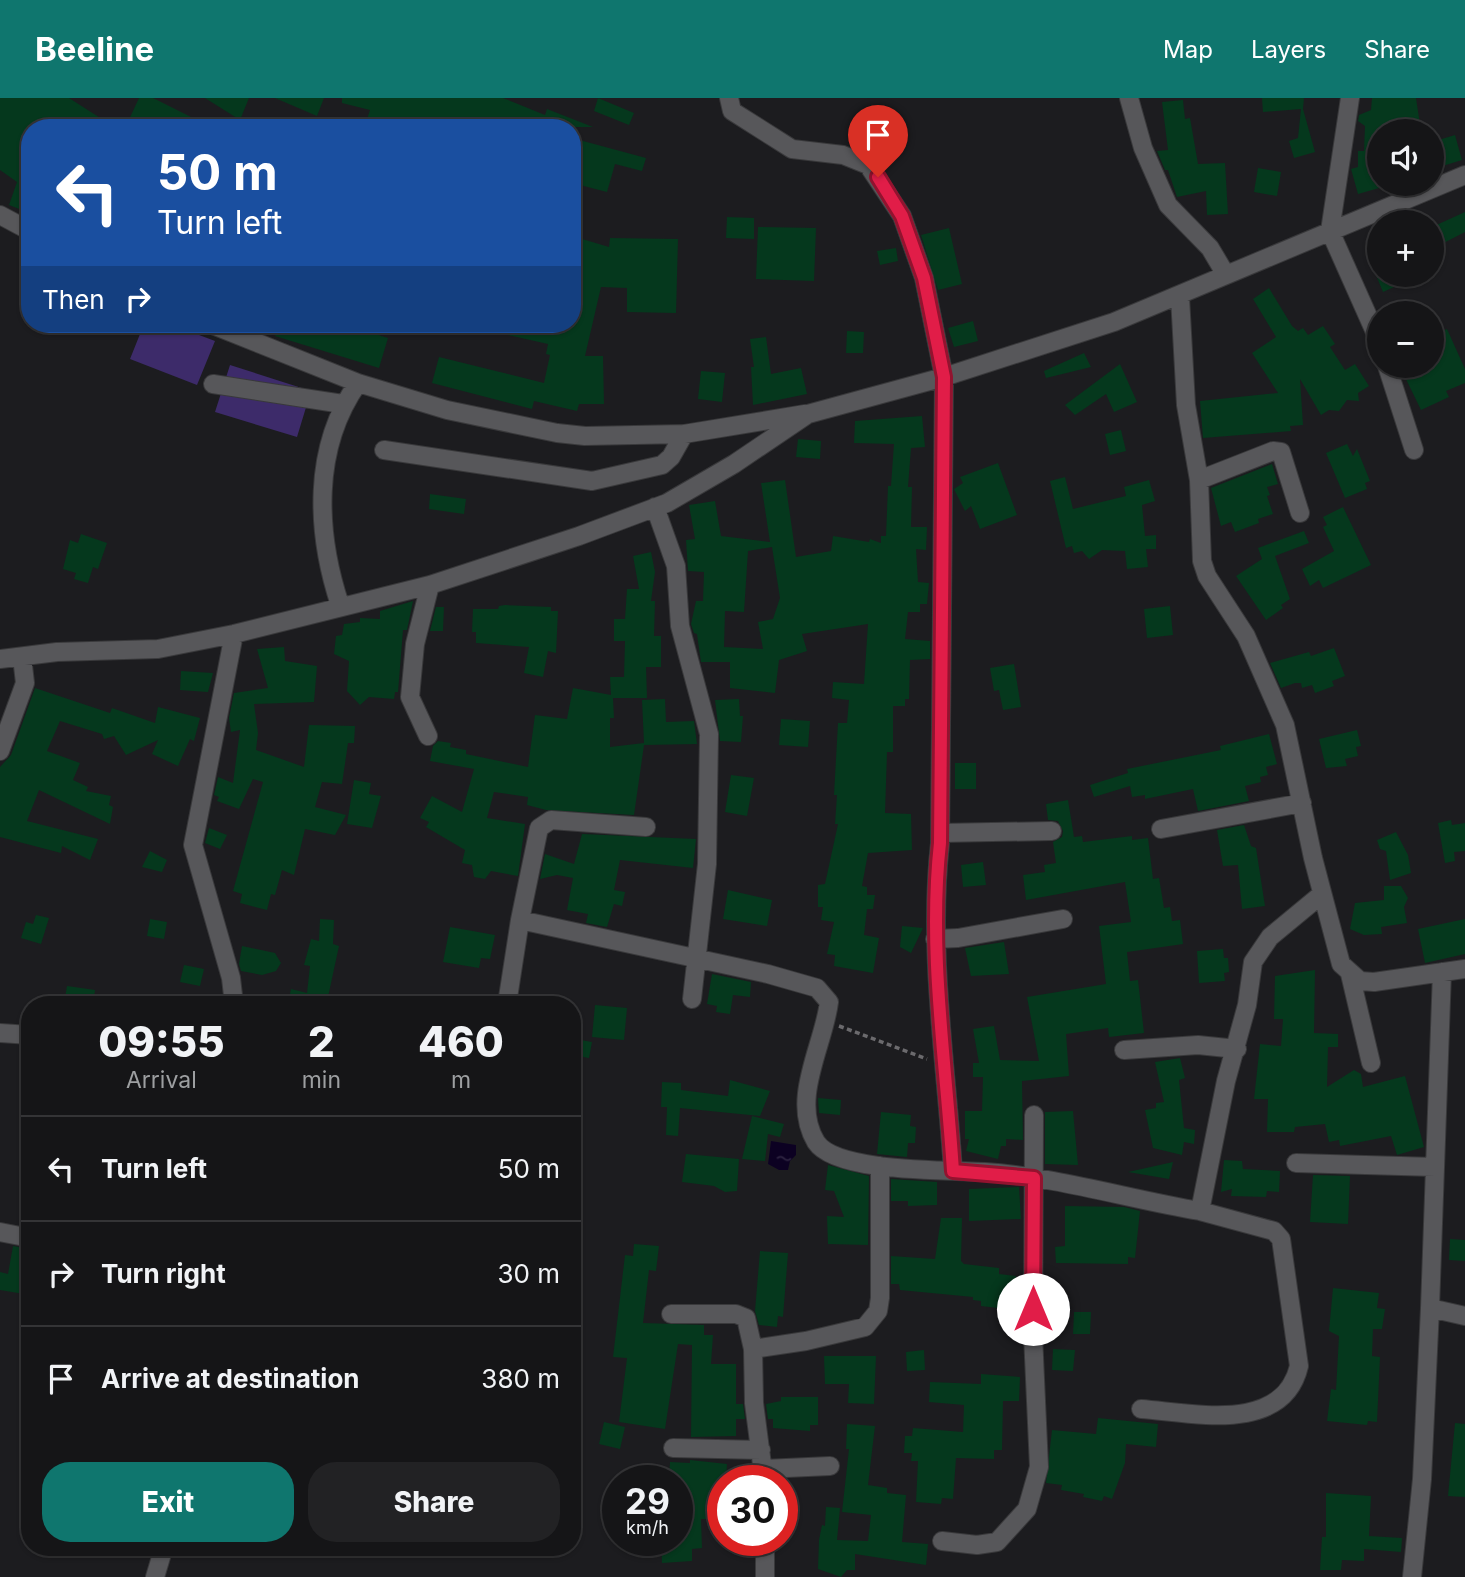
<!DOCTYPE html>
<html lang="en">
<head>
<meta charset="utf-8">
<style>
  :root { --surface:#151517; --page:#222224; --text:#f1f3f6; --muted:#9d9fa1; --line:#343436; --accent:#0f766e }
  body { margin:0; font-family:Inter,sans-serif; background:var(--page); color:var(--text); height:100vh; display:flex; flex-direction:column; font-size:26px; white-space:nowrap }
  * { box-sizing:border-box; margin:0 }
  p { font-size:23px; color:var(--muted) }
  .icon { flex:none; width:38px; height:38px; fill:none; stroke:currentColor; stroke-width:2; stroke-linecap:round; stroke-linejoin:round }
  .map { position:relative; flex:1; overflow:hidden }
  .side { position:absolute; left:21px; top:898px; width:560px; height:560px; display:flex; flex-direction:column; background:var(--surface); border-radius:28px; box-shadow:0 2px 5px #0004,0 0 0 2px var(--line) }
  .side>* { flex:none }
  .hud { position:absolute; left:21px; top:21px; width:560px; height:214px; border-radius:28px; box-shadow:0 2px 5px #0004,0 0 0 2px var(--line); background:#1a4fa0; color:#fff; overflow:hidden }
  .buttons { position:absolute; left:1367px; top:21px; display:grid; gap:14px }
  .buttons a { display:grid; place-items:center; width:77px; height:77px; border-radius:50%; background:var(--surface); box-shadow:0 2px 5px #0004,0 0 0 2px var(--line); font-size:35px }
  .speed { position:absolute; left:602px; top:1367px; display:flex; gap:14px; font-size:35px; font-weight:700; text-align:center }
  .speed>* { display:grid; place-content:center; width:91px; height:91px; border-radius:50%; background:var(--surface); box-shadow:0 2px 5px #0004,0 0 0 2px var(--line); line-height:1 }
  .speed small { font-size:18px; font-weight:400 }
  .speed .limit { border:10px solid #d22; background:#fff; color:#111 }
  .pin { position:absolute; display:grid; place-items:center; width:60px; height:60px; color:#fff; margin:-72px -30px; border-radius:50% 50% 50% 0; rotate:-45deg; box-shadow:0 0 7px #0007 }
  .pin .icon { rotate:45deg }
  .me { position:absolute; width:77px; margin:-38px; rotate:0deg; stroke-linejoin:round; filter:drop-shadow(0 0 5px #0008) }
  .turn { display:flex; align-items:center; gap:24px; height:147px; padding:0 21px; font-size:32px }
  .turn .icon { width:91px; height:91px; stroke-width:2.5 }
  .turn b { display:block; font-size:49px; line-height:60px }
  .then { display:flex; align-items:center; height:66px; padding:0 21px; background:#0003; gap:14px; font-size:26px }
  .eta { display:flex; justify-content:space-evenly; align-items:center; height:119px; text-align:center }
  .eta b { font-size:42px; font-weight:800; line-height:49px }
  .action { display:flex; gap:14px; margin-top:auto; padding:14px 21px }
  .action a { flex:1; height:80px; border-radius:28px; background:var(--accent); color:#fff; font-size:28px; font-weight:800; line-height:80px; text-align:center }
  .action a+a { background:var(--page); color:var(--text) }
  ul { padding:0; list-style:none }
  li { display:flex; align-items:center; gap:21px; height:105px; padding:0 21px; border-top:2px solid var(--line) }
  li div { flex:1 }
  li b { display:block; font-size:26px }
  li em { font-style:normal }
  header { display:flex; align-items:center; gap:42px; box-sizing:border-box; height:98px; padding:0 35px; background:var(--accent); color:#fff }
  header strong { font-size:33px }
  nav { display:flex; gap:38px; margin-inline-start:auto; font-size:24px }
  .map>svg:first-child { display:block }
  .grass { fill:#3d2b6a }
  .water { fill:url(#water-ripples) }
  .building { fill:#05381d; fill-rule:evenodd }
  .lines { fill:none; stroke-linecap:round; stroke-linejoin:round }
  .minor-casing { stroke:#39393b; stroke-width:20 }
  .path { stroke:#6b6a6d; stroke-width:3.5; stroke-dasharray:5 3.5; stroke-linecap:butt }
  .minor { stroke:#57575a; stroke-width:18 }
  .route-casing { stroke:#92132f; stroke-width:18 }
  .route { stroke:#e11d48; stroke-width:12 }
</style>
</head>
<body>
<header>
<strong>Beeline</strong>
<nav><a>Map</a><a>Layers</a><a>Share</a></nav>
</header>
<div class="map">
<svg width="1465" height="1479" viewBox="0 0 1465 1479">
  <defs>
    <pattern id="water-ripples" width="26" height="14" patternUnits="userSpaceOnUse" patternTransform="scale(1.75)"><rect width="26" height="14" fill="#0c0122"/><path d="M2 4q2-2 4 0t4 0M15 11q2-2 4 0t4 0" fill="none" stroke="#2f2542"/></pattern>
  </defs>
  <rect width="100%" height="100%" fill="#1c1c1f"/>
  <path class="grass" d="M144,226H170L215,243L197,287L130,261Z
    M230,267L311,293L297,339L215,314Z"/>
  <path class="water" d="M771,1043L796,1047V1057L790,1063L788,1072H779L768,1066Z"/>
  <path class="building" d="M0,0H69L116,30H30V106L27,114L9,107L17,84L0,72Z
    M139,0H153L213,30H125Z
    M205,0H249L240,22Z
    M275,0H324L317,18Z
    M342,0H503L545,17L547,11L593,29L364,30L370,12L342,5Z
    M598,0L634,15L629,27L594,13Z
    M1262,0H1304L1303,11L1315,54L1294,60L1289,43L1298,40L1301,11L1263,14Z
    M1372,0H1416L1421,33H1379V90L1358,96L1351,71L1358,69V53H1364L1365,28L1358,23L1359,17L1371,12Z
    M1183,2L1185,21L1190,20L1198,66L1225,65L1228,116L1207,117L1206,93L1177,99L1168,72H1165L1157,53L1168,52L1162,4Z
    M1455,37L1462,62L1436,70L1432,44Z
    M572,40L646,60L642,73L615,66L607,94L572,85Z
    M1258,70L1281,74L1277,98L1254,94Z
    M1465,114V134L1432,151V129Z
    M727,119L754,120V141L726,140Z
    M758,129L816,130L814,183L756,181Z
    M949,130L962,186L938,192L921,137Z
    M572,138L609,149L610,140L678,141L676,215L627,214V190L601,189L585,258H603L604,306H579L577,313L534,303L532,311L432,285L439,259L544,285L550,257L546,256L548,246L486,232L487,226H572V201L579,172L572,170Z
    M896,150L898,163L880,167L877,153Z
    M1376,177H1421L1383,194Z
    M1269,190L1292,228L1298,233L1303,230L1308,237L1323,228L1335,246L1330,249L1345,272L1355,266L1369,288L1358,295L1359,303L1347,302L1339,313L1329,312L1321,317L1300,281L1303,327L1290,328L1291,333L1203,340L1200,303L1278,295L1252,255L1276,239L1253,201Z
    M973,223L978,243L954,249L948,230Z
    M279,226H343L388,240L379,270L275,238Z
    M1447,231L1465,271V285L1446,293L1449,299L1421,312L1403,275L1420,268H1432V237Z
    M847,233L864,234L863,255H846Z
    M766,239L771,276L801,270L807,296L753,307L751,269H754L750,241Z
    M1084,255L1091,269L1046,280L1044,273Z
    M1120,266L1137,304L1114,314L1106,296L1075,317L1065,307Z
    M701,273L725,275L722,304L698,301Z
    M922,318L925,349L911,350L908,389H912L911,429H927L926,452L916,451L918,484L929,485L927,506H920V514H908L905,541L930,543V561L910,562L909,601H905V608H893V654H887L885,715L911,716L912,752L868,755L862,788L867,789V797H875L873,811H867L864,837L879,840L873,875L834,868L835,857L827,856L834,824L821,822L823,809H818V787L825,786L838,726H835L837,697H834L838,625H847L849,602L832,600L833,584L864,586L868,526L802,536L807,553L779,562L775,595L730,590V564H701L697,536L694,535L691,526L696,503H703L704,474L688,473L686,442L695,441L689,407L715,403L721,438L770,444L761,385L785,382L796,459L831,453L833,438L869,444L870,441L881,445V438H886L888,388H891L894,346L854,345L855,323ZM772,449L780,500L773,521L758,524L763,551L724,549L725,513L744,514L748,453Z
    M1121,332L1126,353L1110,357L1105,336Z
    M798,341L821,343L820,361L796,359Z
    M1347,346L1353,358L1357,351L1370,383L1365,385L1367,391L1345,400L1326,355Z
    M998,365L1017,417L980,431L971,408L965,413L954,391L963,385L960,379Z
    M1272,366L1278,386L1267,389L1270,397L1267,398L1273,416L1258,421L1259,425L1235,434L1231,424L1221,428L1211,390Z
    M1065,379L1073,411L1126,398L1124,389L1149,382L1155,403L1142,407L1145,438L1156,437V451H1146L1148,469L1127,471L1125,453L1102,452L1089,461L1082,453L1074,455L1072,448L1066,450L1050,383Z
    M430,396L466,401L464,416L429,411Z
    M1343,409L1371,467L1323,490L1319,482L1310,488L1302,471L1334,453L1323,429L1327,427L1323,419Z
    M1304,433L1309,445L1275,458L1290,501L1281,507L1283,510L1266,522L1236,478L1262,461L1258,450Z
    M81,436L107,445L98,471L93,469L88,485L74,481L76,475L63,471L70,442L78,445Z
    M651,454L655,474L651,503H655L654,538H661V569H646L647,600H613L614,620H610V649L644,645L642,602L665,601L666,624L694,623L697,646L644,647L634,717L546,712L527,707L528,699L494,694L487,720L525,726L518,778L491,773L485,781L474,779L472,767L462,765L465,752L426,729L429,724L420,720L432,698L462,714L474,671L430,663L433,648L438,643L451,645L450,649L466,652V656L528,669L535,617L567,621L573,590L611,597L610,579H624L625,543H614V521H625L627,491H639L633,458Z
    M413,503L407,532H403L398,594H395L394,601L369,599L360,607L347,593L349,563L334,556L336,538L342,537L344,526L360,524V520L380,521V513Z
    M505,507L551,509V513H558L556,555L548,553L543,579L524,575L529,549L476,545V534H472L473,511H498L499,508Z
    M1170,508L1173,537L1147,540L1144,511Z
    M436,509H444L443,533H430Z
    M284,549L285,563L317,568L314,604L254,606L258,635L256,652L304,669L309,627L355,628L354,645H348L342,686L322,684L315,709L346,717L335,737L305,731L294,777L282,772L275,797L271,796L267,812L240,805L242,796L233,793L263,684L253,681L239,711L217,703L219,699L214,697L218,679L233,685L240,632L231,634L229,620L234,595L268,590L257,551Z
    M1334,550L1345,578L1332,583L1334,588L1315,595L1312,587L1302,590L1301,585H1295L1281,590L1270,565L1309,554L1311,558Z
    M1014,566L1021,609L1003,612L999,592L994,593L990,570Z
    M181,573L213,575L208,594L180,592Z
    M35,590L110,615L112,610L155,625L158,609L200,620L194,643L190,641L178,668L152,656L158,642L126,657L114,638L104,641L102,636L60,623L47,653L80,665L73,682L88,689L86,693L111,698L109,707L113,709L110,726L39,692L27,723L98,741L90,762L62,748L61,755L0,739V669L11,657Z
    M739,601L740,618H743L741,644L720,643L715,602Z
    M781,621L810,623L808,649L779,647Z
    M1357,632L1361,648L1356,649L1358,658L1345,661L1347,668L1326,670L1319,641Z
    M1269,636L1277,666L1266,669L1268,677L1260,679L1261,684L1245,688L1249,703L1198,713L1193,691L1145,701V697L1132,699L1130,688L1094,699L1090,687L1128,675L1127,671L1221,652L1220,648Z
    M955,665H976V691H955Z
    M731,677L754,680L747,718L725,714Z
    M354,682L371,685L369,696L381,698L372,730L347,726Z
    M1068,702L1074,739L1082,738L1083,744L1132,738V742L1148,740L1153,781L1159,780L1164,810L1170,809L1172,823L1180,822L1183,846L1127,854L1130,883L1138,882L1144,935L1109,939L1108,930L1066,936L1069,978L1022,983L1023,1042L1006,1041V1048H1001L998,1061L966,1053L969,1041H965V1013H982L983,979H973V965H979L973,931L994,928L1000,962L1039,963L1027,899L1106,886L1099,828L1131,824L1125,784L1026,802L1023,777L1045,774L1044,767L1056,765L1053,744L1062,739L1063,733L1058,723L1048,722L1046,706Z
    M1451,722L1452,727L1465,725V753L1454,754L1455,763L1445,765L1438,725Z
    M1244,727L1251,748L1256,750L1265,808L1242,811L1238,767L1223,768L1217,732Z
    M209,730L227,737L220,751L205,745Z
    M1396,734L1408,757L1411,775L1390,782L1386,753L1380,751L1377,742Z
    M582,736L696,741L693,770L620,762L614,792L625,794L622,808L614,806L607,829L586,825L588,816L567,812L573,780L557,777L540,781L545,756L574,766Z
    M150,753L167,762L162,774L142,769Z
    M983,764L986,787L963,789L961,767Z
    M1384,788H1401L1408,800L1404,809L1407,825L1381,829L1382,836L1364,837L1350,831L1355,805L1384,802Z
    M728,792L772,802L767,828L723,821Z
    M36,817L49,820L41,846L21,840L26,824L33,826Z
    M150,821L167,824L164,841L147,838Z
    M320,821L334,822L333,846L339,848L328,899L332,900V906H288L291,891L307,895L310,868L304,867L311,841L319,843Z
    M1465,821V856L1425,865L1418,831Z
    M902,828L923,830L911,855L900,849Z
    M450,829L495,837L490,861L481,860L479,870L443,864Z
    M1004,844L1009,876L971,878L965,850Z
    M242,848L275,855L281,865L276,873L262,877L241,873L239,866Z
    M1223,851L1224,860H1228L1229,874L1224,875L1225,883L1199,885L1197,853Z
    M184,867L204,871L200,888L180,884Z
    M1315,872L1314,935L1338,936V949H1328L1327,989L1354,972L1361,976L1363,989L1405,978L1424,1049L1397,1057L1391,1038L1340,1048L1339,1042L1329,1044L1325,1026L1295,1029L1294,1034H1267L1268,1001H1254L1260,946L1281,948L1283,921H1274L1275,878Z
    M712,876L751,884L750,899L733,897L730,916L716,914L717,908L707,906Z
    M67,888L95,892L93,906H64Z
    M595,907L627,910L624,942L592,939Z
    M575,941L592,944L589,960L572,957Z
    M1180,960L1185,980L1179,982L1184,1030L1195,1032L1194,1046L1184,1044L1182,1057L1153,1050L1145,1012L1156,1010V1005L1164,1004L1155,964Z
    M730,982L770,993L760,1018L680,1010L678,1038L666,1037L667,1009H661L662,984L681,985V992L728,998Z
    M818,1000L841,1002L840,1017L819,1015Z
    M1073,1013L1078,1067L1045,1066V1014Z
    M881,1014L911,1017L910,1028L916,1029L915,1045H908L907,1059L877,1056Z
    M752,1018L784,1026L780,1039L768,1036L765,1063L742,1061Z
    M686,1056L739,1061L737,1093L725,1094L714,1088L682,1084Z
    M1224,1062L1242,1063L1243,1071L1280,1073L1279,1094L1267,1093L1266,1099L1231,1098L1232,1091L1221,1094Z
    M1173,1064L1169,1081L1128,1074Z
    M828,1067L869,1078L868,1147L828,1146L827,1118L844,1119L834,1093L825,1092Z
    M1313,1077L1350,1078L1348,1126L1310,1124Z
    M891,1081L937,1084V1107L908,1108V1103H891Z
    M1019,1089L1021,1121L969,1123V1091Z
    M1065,1108L1124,1109L1140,1113L1135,1160L1128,1159V1166L1056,1165L1055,1149L1065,1148Z
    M941,1120H962L961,1163L964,1166L999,1170V1176L1016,1178L1013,1201L1007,1200V1205L999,1204L998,1210L981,1208V1203L973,1202V1199L900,1192L899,1186H891V1158L935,1161Z
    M1450,1141L1465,1142V1163L1449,1162Z
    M634,1146L659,1148L656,1173L649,1172L643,1225L704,1227V1237H713L711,1266H736V1306H743L745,1321H736V1338L691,1339L692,1247L678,1246L665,1331L619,1324L627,1260L613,1259L625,1157L633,1158Z
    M13,1148L30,1151V1197L0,1192V1174L8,1176Z
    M760,1153L788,1155L783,1219L778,1218L777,1229L759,1227L755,1213Z
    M1333,1190L1379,1195L1377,1210L1385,1211L1382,1231H1373L1372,1258L1380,1259L1377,1324L1368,1323L1367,1327L1327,1323L1331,1291L1336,1292L1339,1238L1329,1233Z
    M1074,1214H1091L1090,1236H1073Z
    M1053,1251L1075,1252L1073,1273L1052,1272Z
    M924,1252L925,1272L907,1273L906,1254Z
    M824,1258H876L874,1306L848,1305L849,1286H825Z
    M981,1276L1020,1279L1019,1303H1003L1002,1352H994V1361L956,1360L953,1401L942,1400L941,1406L916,1404L918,1363H911L912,1355H904L905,1338H912L913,1330L963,1334L964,1307L929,1304L930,1284L981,1286Z
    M781,1299H818V1327H810V1333L773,1330V1321H768L766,1306L781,1303Z
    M1098,1320L1158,1326L1156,1349L1126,1346L1125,1365L1112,1401L1104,1398L1102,1403L1083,1399L1084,1396L1061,1392L1062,1387L1046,1385L1052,1332L1096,1336Z
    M604,1324L625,1329L620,1351L599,1346Z
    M1455,1325L1465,1326V1399L1448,1398Z
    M847,1326L875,1328L868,1387L887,1390V1395L906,1397L902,1444L928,1446L926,1467L855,1456V1472H847L841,1479L818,1471L819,1442L822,1427L825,1428L826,1409L840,1410L837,1442L868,1443L871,1417L842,1414L849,1351H846Z
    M690,1362L727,1366L726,1382H723V1421H701L702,1450L692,1451V1463L662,1465L661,1442H677V1382H669L670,1364L690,1365Z
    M1326,1395L1371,1398L1369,1438L1402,1440L1401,1454L1364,1451V1463L1342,1462L1341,1472H1320L1322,1439H1326Z"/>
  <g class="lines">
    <defs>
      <path id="minor" d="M729,0L732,13L792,51L843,57L868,67L902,118L924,180L944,279L940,745C928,854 946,964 953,1073
        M1129,0L1143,50L1168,107L1210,150L1226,177
        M1350,0L1330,133L1379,243
        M0,117L30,133
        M1180,199L1186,307L1199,382L1202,463L1207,478L1246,538L1285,627L1313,760L1341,866L1360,883L1374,884L1465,871
        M210,226L358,285L447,312L557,335L585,338L684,336L805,316
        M1387,268L1414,352
        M213,286L343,306
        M384,352L592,383L662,367L671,359L684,336
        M1199,382L1273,353L1281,354L1300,415
        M655,409L676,468L680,528L709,636L707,766L692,901
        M340,507C316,434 312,350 358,285
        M0,561L57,554L158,551L234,536L430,487L579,438L667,405L734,366L808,316L944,279L1114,224L1465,77
        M428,638L410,599L415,546L430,487
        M0,653L25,585L22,559
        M1161,731L1302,705
        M940,735L1052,733
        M520,822L768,876L817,890L829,904C824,947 790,1001 816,1044C836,1075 949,1072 985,1074C1057,1079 1129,1101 1200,1113L1226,983L1247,907L1253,864L1270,839L1322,796
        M935,841L958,840L1063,821
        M1442,874L1430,1210L1465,1218
        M1350,876L1371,965
        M234,906L231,880L193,747L234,536
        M507,906L520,822L539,730L551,722L646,729
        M0,935L30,937
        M1124,952L1198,947L1237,951
        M1296,1065L1435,1069
        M0,1134L30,1140
        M671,1216H736L746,1220L753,1251L754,1305L764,1382
        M753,1251L806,1243L865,1229L878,1213L880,1200V1068
        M1141,1311C1194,1315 1283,1336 1299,1268L1281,1141L1274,1133L1200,1113
        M673,1350L761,1352
        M764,1371L830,1368
        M765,1442V1479
        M942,1443L977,1447L997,1444L1027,1411L1039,1369L1033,1237L1034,1017
        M428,1450V1449
        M155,1479L164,1449
        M1412,1479L1422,1381L1430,1210"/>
    </defs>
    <use href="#minor" class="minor-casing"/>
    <path class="path" d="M839,928L927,961"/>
    <use href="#minor" class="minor"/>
  </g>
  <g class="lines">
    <defs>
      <path id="route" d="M878,79L902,118L924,180L944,279L940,745C928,853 946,964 953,1073L1034,1080L1033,1211"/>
    </defs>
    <use href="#route" class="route-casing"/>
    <use href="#route" class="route"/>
  </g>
</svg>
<div class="buttons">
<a><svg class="icon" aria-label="sound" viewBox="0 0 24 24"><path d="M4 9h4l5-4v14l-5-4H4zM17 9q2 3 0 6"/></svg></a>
<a>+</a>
<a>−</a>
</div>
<div class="speed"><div>29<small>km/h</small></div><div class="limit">30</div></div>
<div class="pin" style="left:878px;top:79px;background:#d93025"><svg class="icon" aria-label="arrive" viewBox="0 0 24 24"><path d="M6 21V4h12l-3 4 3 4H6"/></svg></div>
<svg class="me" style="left:1033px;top:1211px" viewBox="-20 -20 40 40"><circle r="19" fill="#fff"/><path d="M0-13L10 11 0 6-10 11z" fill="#e11d48"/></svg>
<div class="hud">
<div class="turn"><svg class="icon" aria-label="left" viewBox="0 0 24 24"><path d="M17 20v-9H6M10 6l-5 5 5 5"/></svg><div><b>50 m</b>Turn left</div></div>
<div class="then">Then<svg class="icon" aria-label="right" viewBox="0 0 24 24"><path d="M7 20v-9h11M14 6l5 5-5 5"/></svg></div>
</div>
<section class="side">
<div class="eta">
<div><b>09:55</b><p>Arrival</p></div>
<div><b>2</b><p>min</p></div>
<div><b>460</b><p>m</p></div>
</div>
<ul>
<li><svg class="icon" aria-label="left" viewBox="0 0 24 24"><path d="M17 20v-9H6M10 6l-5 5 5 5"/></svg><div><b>Turn left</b></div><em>50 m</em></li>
<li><svg class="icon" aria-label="right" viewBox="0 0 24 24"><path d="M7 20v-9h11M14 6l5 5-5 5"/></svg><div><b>Turn right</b></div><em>30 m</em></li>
<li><svg class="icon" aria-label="arrive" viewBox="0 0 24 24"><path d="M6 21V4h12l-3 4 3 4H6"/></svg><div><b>Arrive at destination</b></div><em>380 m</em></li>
</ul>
<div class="action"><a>Exit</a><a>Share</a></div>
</section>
</div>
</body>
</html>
